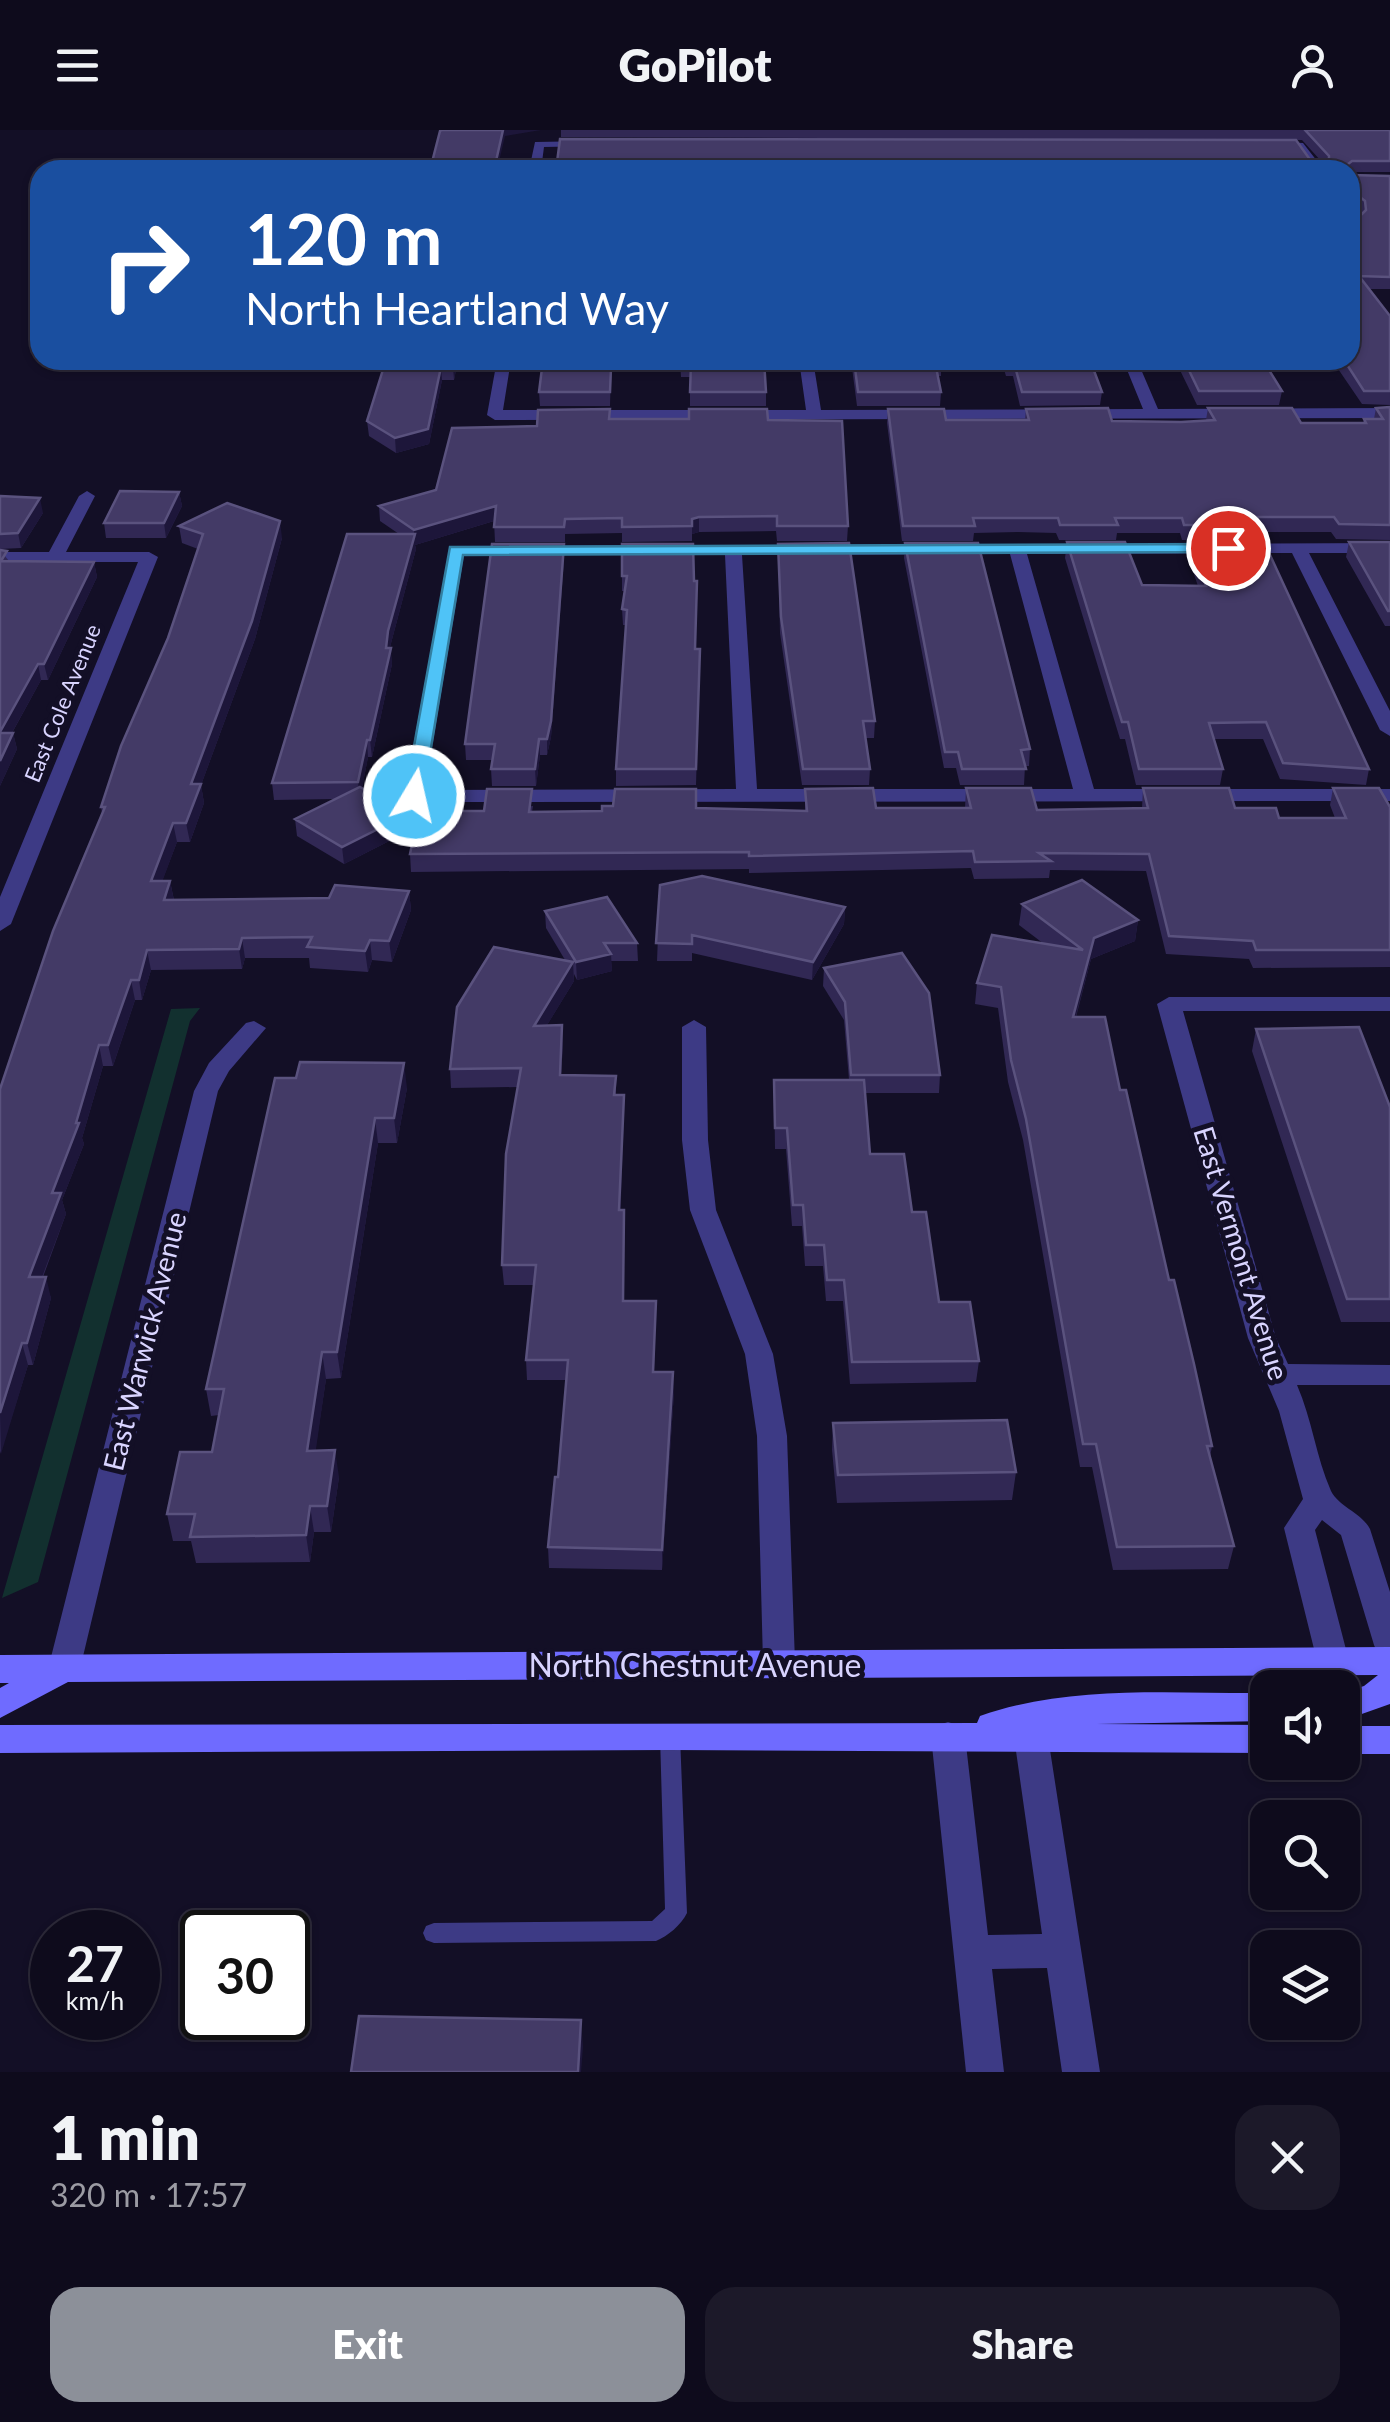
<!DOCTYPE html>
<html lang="en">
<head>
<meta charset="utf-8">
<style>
  :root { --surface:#0e0b1c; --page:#1c1929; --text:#f1f3f6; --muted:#9b9ba3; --line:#2e2b3b; --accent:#8c9099 }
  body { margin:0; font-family:Lato,sans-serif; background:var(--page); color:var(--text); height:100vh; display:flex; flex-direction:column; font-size:38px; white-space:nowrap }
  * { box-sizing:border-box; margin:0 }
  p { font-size:32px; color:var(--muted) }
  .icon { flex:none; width:55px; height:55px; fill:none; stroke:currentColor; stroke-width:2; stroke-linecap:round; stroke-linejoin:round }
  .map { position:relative; height:1942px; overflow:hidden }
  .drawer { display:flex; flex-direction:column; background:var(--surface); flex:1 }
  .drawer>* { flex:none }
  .guide { position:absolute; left:30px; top:30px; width:1330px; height:210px; border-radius:30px; box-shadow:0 2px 8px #0004,0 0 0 2px var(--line); background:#1a4fa0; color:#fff; overflow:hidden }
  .controls { position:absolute; left:1250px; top:1540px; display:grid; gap:20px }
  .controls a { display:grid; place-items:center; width:110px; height:110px; border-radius:20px; background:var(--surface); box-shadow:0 2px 8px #0004,0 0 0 2px var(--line); font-size:50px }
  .speed { position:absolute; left:30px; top:1780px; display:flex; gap:20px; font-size:50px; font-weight:700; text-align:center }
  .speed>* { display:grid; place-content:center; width:130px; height:130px; border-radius:50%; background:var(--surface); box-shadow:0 2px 8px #0004,0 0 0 2px var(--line); line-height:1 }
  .speed small { font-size:25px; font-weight:400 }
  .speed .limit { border:5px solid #111; border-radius:15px; background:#fff; color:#111 }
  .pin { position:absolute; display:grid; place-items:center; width:85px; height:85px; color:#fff; margin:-42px; border:5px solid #fff; border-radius:50%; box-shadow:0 2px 10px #0007 }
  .me { position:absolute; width:110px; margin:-55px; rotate:9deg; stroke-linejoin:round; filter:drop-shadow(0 0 8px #0008) }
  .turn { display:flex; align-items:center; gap:35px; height:210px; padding:0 50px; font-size:45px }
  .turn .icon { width:130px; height:130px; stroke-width:2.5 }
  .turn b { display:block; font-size:70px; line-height:85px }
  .round { display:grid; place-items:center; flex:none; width:105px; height:105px; border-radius:30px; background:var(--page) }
  .summary { display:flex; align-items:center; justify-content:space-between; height:170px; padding:0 50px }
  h1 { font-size:60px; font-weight:800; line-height:75px }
  .action { display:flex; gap:20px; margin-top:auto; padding:20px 50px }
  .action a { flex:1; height:115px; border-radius:30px; background:var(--accent); color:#fff; font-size:40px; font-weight:800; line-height:115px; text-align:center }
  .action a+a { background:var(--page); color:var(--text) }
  header { display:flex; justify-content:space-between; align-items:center; height:130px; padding:0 50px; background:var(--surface); font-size:45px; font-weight:800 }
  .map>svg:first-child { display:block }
  .green { fill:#12302f }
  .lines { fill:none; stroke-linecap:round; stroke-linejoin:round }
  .lane { fill:#3d3a85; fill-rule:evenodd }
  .street { fill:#3d3a85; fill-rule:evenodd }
  .secondary { fill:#6f6bff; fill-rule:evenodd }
  .wall { fill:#312854 }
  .shaded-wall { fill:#1d163a }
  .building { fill:#433a66; stroke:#5a527e; stroke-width:2.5 }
  .route { fill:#4fc3f7; stroke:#337fa1; stroke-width:2.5 }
  .labels { text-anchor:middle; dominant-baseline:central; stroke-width:10; stroke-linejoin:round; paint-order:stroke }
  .far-street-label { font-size:22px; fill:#d9d4ff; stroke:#130f26 }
  .street-label { font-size:28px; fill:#d9d4ff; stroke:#130f26 }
  .near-street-label { font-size:32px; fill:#d9d4ff; stroke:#130f26 }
</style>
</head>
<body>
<header><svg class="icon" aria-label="menu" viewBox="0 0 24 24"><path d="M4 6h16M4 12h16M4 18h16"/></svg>GoPilot<svg class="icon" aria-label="person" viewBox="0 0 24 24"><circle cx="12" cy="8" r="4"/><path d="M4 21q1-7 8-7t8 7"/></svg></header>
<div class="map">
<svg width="1390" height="1942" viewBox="0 0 1390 1942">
  <rect width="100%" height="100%" fill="#130f26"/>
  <path class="green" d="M200,878L190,891L38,1452L2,1468L171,879Z"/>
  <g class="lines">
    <path class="lane" d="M670,1597L677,1600L680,1606L687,1783C681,1795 668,1806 656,1811L434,1813L426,1810L423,1803L426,1796L434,1793L652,1791L665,1779L660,1606L663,1600Z"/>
    <path class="street" d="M593,11L597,16L544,17L541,40H529L535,12Z
      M1278,12L1303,13L1324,40H1312L1296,18L1274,17Z
      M497,230H511L503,280H806L799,230H813L821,280L1143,279L1123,230H1137L1158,279L1390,278V288L495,290L487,285Z
      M87,361L95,366L66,422H149L158,427L11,794L0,801V767L138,432H0V422H49L79,366Z
      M1390,413V423H1309L1390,581V606L1380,600L1292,423L1027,424L1094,659H1390V671L414,672L404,666L450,416ZM1010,424L1073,659H757L742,425ZM464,425H725L736,659L425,660Z
      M1169,867H1390V881H1183L1276,1208L1288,1234L1390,1235V1255H1297C1312,1289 1316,1327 1331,1361C1339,1377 1362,1383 1370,1399L1390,1462V1528L1378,1524L1374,1515L1341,1405L1322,1390L1315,1400L1349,1531L1345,1541L1333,1545L1321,1541L1317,1531L1284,1398L1303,1369L1279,1281L1248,1208L1157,874Z
      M694,890L706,897L708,1010L716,1080L773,1224L787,1306L795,1532L791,1542L779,1546L767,1542L763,1532L757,1306L745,1224L690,1080L682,1010V897Z
      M254,891L266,898L229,941L218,961L80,1539L76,1549L64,1553L52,1549L48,1539L194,961L209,933L246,893Z
      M948,1592L960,1596L965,1606L988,1805L1042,1804L1014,1607L1019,1597L1031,1593L1043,1597L1048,1607L1100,1942H1062L1047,1838L992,1839L1004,1942H966L931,1606L936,1596Z"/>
    <path class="secondary" d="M1390,1517V1574L1342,1591V1563L1364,1556L1378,1545L68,1552L0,1588V1558L9,1553H0V1525Z
      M1268,1563V1591L1097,1594L1268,1595V1623L670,1620L0,1623V1595L977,1593L980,1586C1071,1554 1173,1564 1268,1563Z
      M1342,1596H1390V1624H1342Z"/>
  </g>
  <path class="wall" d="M561,0H1390V42H1350L1311,31H1321L1302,10L561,7Z
    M1350,45L1390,46V159H1369L1390,186V275L1362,274L1332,230H1350L1362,83L1350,73Z
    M386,230H458L454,250H442L429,314L396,323L369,306L367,291Z
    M543,230H607L606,238H611L610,276H540L539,262Z
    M680,230L766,262V276H690V247H681Z
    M851,230H941V246H938L941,262L940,276H857Z
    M1001,230H1090L1102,262L1100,275L1020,276L1013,246H1006Z
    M1175,230H1272L1273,232L1271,244L1282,261L1279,275H1197Z
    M1390,277V410L1336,409L1331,402H1256L1254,410H1182L1180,403H1117L1116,410H1059L1056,403L1018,402L974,403L973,411H902L887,293L888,279L946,290H1025L1026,279L1112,291L1181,292L1206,290L1208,278L1301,293H1363L1364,289H1374L1376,278Z
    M610,289L768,290L848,396L847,411H777L776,401L699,402L692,404V411L622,412V403L565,404V412H495L494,391L415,415L416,419L390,517L392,534L372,627H368L362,658L408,684L409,701L344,734L297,706L295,689L335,669L274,670L272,653L399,404L380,391L379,376L436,360L537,296Z
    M179,362L182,376L166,408H106L104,393Z
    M0,366L43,383L21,418L0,419Z
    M179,396L282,408L255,509L201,655L204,673L190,712H177L162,751H170L174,770L329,768L409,761L411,780L392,832L372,830L368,842L310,838L309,828H245L242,839L151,840L142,870H135L113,936H103L82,1008L84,1014L62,1070L66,1084L43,1147L51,1168L33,1235H28L0,1324V959L102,683L101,677L168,508L198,419L182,413Z
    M1067,412L1142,455L1198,456L1188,427L1190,412L1369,639L1366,655L1280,649L1263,609H1214L1223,639L1220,655H1136L1125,609H1120L1065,428Z
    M1349,412H1390V496H1385L1346,427Z
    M905,413L1030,619L1029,636H1025L1024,655H960L956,638H944L904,428Z
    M622,414L695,519H700L696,655L616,656V639L626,495H623L622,479L625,461H622Z
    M778,414L875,591L874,608H866L870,639L869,655H802L780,503Z
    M0,420L9,431L94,432L97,447L48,550H41L12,603H13L17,619L0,656Z
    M564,429L551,607L547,625H540L536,656H492L491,639L492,630H466L465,614Z
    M966,658L1037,680L1142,678L1143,658L1279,688H1335L1330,675L1333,658L1390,677V837L1253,838L1249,829L1166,824L1146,741L1050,740L1049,748L974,749L971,738L749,743V739L411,742L410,724L484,681L533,676L532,682L696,678L805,681V659L876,678H965Z
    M660,755L845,777L844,794L812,850L692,823V831H657Z
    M1022,774L1138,790L1135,811L1091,829L1076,887L1120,960L1212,1316L1210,1327L1234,1416L1228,1439L1113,1440L1092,1337H1080L1023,1010L1008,952L998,878L975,874L977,853L1044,814L1019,795Z
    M545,781L637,813L638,831H611L612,841L577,850L574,844V851L547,895L563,914L561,945L616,946V965H624L620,1080H624V1171H656L654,1242L674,1262L662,1440L549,1438L548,1417L558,1347L567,1250H527L526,1230L534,1155H504L502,1135L518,957L451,958L450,939L565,830L546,798Z
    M824,838L940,945L939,963H865L870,1024L912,1082L939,1172L979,1231L976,1252L850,1254L843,1171H826L823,1136H805L802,1096H792L786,1019H775L774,950H849L844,890L823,856Z
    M1256,899L1390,977V1192H1341L1252,921Z
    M275,948L407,958L397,1013H378L341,1248L326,1249L315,1321L339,1347L331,1402H314L310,1432L196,1433L191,1411H173L167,1384L212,1322L219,1285L211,1286L206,1259Z
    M833,1293L1016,1342L1012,1370L837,1373L832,1320Z"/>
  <path class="shaded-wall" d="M503,0H541L505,6L497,40H494Z
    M454,230H458L454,250L453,237Z
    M441,237L442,250L429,314L396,323L395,308Z
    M179,362L182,376L166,408L164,393Z
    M40,368L43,383L21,418L18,403Z
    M496,376L497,390L415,415L416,419L390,517L388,530L391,518L392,534L372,627L370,610L388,501L414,404V400Z
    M699,387V402L692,404V389Z
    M280,391L282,408L255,509L201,655L204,673L190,712L186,693L191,654Z
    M564,414V429L551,607L547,625V609Z
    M94,432L97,447L48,550L44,534Z
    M38,534L41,550L3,619L0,602Z
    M13,603L17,619L0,656V631Z
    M539,609L540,625L536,656L535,639Z
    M367,610L368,627L360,669L358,652Z
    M408,684L409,701L344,734L342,717Z
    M173,693L177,712L155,771L151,751Z
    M170,751L174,771L164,770Z
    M409,761L411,780L392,832L389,811Z
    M845,777L844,794L812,850L813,832Z
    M1138,790L1135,811L1091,829L1070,908L1073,887L1094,808Z
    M242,808L245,828L242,839L239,819Z
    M370,810L372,830L368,842L365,821Z
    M147,820L151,840L142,870L139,850Z
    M611,824L612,841L577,850L576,832Z
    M573,832L574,851L535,915L534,896Z
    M131,850L135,870L113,936L108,915Z
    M562,895L563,914L560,964V945Z
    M99,915L103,936L82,1008L84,1014L62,1070L66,1084L34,1168L29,1147L52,1063L76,993Z
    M404,933L407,958L397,1013L394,988Z
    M624,965V984L620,1100L619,1080Z
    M375,988L378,1013L341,1248L337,1222Z
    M46,1147L51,1168L33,1235L27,1213Z
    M22,1213L28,1235L1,1324L0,1283Z
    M322,1222L326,1249L312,1347L307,1321Z
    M673,1242L674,1262L662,1440V1420Z
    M335,1320L339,1347L331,1402L327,1376Z
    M310,1376L314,1402L310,1432L306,1405Z
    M581,1890L583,1917L581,1942H578Z"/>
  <path class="building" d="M442,0H503L494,40H430L440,1Z
    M1305,0H1390V31H1352L1348,34L1349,40H556L560,9L1296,10L1311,31H1329V26Z
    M1350,45L1390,46V147L1359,146L1390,186V261H1364L1344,230H1350V80L1362,84L1366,80L1365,71L1352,61L1350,63Z
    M386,230H454L453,237H441L428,299L395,308L367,291Z
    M543,230H605L604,238H611L610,262H539Z
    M681,230H764L766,262H690L691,233H681Z
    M854,230H941L942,232H935L941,262H858Z
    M1006,230H1090L1102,262H1022L1014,233H1007Z
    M1184,230H1272L1273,232H1264L1282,261H1199Z
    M1390,277V395L1339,394L1334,387H1254L1257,395H1184L1182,388H1115L1118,395H1060L1058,388H973L975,396H903L888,279H944L946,290H1029L1026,279L1108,278L1112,291L1181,292L1215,290L1208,278H1292L1301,293H1366L1364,289H1383L1376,278Z
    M610,279L609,289H689V279H767L768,290L842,291L848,396H777V386L699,387L692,389V396L622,397V388L565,389L564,397H494L496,376L414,400L379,376L436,360L452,298L537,296L538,280Z
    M120,361L179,362L164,393H104Z
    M0,366L40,368L18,403L0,404Z
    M227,373L280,391L252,491L191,654H201L186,693H173L151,751H170L164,770L329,768L335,755L409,761L389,811L370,810L365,821L307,817L312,807L242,808L239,819L147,820L139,850H131L108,915H99L76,993H79L52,1063H61L29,1147H46L27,1213H22L0,1283V959L53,801L105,677H101L121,616L168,508L203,404L179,396Z
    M347,404H415L388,501L386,518H391L370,610H367L358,652L272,653Z
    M1067,412H1125L1142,455L1206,456L1190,412H1264L1369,639L1283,633L1266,592L1209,593L1223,639H1139L1128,592H1122Z
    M1349,412H1390V481H1388Z
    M849,413L875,591H863L870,639H803L781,487L778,414Z
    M905,413H978L1030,619L1021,620L1026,639H962L958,622H945Z
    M492,414H564L551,591L547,609H539L535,639H491L495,614H465Z
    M622,414H693L694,451H697L695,519H700L696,639H616L627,480L622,479L627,446H622Z
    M0,420L7,421L1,431L94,432L44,534H38L0,602Z
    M0,603H13L0,631Z
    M360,657L408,684L342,717L295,689Z
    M873,658L876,678H971L966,658H1031L1037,680L1148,678L1143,658H1229L1235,678H1276L1279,688H1346L1333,658H1379L1390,677V820H1256L1253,811L1169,806L1149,724L1039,723L1051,731L975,732L973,721L749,726V722L410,724L419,681H484L487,659H532L529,682L602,681V676H613L615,659H696V678L807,681L805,659Z
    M702,746L845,777L813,832L692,805V814L656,813L660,755Z
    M1082,750L1138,790L1094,808L1073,887H1105L1120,960H1126L1169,1150H1174L1194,1234L1212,1316H1207L1234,1416L1117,1417L1096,1314H1083L1026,989L1011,930L1001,857L977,853L992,805L1083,820L1022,774Z
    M607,767L637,813H604L611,824L576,832L545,781Z
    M494,817L573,832L534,896L562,895L560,945L616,946L614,965H624L619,1080H624L623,1171H656L653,1242H673L662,1420L548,1417L555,1347H558L568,1230H526L536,1135H502L506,1024L521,938L450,939L457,877Z
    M902,823L929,863L940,945H851L845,872L824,838Z
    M1359,897L1390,977V1169H1347L1256,899Z
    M300,932L404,933L394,988H375L337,1222H322L307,1321L335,1320L327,1376H310L306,1405L190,1407L195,1384H167L180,1322H212L224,1259H206L275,948H296Z
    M774,950H864L870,1024H904L912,1082H926L939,1172H970L979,1231L852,1232L844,1150H827L824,1115H806L803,1075H793L787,998H775Z
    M1007,1290L1016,1342L838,1345L833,1293Z
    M359,1886L581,1890L578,1942H351Z"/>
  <path class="route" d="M1228,414L1236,418L1234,422L463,425L423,666L414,672L405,666L450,417Z"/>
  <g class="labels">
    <g class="far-street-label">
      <text transform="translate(62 573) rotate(-68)">East Cole Avenue</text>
    </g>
    <g class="street-label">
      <text transform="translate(1242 1123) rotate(73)">East Vermont Avenue</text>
      <text transform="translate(144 1211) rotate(-76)">East Warwick Avenue</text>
    </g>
    <g class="near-street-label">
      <text x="695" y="1534">North Chestnut Avenue</text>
    </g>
  </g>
</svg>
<div class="controls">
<a><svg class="icon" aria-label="sound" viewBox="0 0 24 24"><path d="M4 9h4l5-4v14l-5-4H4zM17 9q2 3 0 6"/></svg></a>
<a><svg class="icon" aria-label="search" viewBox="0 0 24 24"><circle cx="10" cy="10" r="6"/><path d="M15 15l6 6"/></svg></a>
<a><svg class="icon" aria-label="layers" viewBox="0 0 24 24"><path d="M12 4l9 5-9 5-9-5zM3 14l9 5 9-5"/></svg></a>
</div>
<div class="speed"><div>27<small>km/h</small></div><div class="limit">30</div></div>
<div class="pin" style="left:1228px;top:418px;background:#d93025"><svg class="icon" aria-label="arrive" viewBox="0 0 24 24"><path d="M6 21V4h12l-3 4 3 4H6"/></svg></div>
<svg class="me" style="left:414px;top:666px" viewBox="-20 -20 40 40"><circle r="17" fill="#4fc3f7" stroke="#fff" stroke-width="3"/><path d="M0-11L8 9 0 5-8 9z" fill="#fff"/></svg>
<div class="guide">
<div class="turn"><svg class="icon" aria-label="right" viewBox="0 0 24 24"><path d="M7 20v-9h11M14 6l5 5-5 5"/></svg><div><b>120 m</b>North Heartland Way</div></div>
</div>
</div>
<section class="drawer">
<div class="summary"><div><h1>1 min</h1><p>320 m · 17:57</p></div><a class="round"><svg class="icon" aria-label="close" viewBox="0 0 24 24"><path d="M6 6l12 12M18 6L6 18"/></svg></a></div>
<div class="action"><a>Exit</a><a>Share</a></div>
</section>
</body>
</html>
